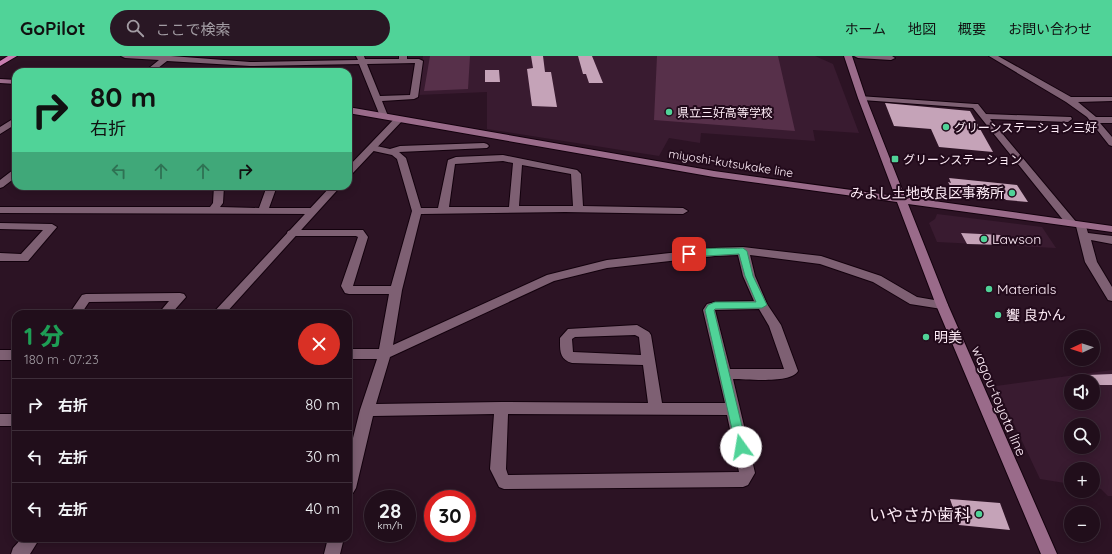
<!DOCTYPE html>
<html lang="ja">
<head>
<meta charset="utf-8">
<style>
  :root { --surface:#210e1b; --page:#291724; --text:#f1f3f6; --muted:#a29ca3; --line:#3e2e3a; --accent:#50d398 }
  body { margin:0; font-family:Quicksand,"Noto Sans JP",sans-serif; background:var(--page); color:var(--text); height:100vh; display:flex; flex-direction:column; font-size:15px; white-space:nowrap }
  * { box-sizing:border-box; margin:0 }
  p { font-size:13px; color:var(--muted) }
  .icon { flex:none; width:22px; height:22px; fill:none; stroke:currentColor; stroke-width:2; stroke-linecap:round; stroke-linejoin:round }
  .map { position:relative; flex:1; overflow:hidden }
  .panel { position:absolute; left:12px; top:254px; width:340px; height:232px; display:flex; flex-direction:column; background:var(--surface); border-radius:12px; box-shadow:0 2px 10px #0003,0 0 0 1px var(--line) }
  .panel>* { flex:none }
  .hud { position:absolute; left:12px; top:12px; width:340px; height:122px; border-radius:12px; box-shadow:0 2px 10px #0003,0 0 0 1px var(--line); background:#50d398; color:#111; overflow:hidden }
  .needle { width:26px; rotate:266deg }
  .buttons { position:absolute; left:1064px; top:274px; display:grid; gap:8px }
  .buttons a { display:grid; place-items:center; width:36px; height:36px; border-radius:50%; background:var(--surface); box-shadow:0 2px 10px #0003,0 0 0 1px var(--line); font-size:20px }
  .speed { position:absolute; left:364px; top:434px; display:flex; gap:8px; font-size:20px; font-weight:700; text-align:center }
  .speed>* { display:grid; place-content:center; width:52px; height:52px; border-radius:50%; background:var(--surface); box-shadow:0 2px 10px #0003,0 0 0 1px var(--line); line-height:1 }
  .speed small { font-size:10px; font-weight:400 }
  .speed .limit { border:6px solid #d22; background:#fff; color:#111 }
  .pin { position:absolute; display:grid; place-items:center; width:34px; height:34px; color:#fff; margin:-17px; border-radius:8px; box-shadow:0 2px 6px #0006 }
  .me { position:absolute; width:44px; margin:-22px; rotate:347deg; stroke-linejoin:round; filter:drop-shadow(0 0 3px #0008) }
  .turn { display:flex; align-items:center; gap:14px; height:84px; padding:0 12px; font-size:18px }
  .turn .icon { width:52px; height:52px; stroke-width:2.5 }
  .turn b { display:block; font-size:28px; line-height:34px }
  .lanes { display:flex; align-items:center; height:38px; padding:0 12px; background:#0003; justify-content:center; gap:20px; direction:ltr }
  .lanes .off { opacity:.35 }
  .round { display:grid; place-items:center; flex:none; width:42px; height:42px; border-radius:21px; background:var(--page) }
  .head { display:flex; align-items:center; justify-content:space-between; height:68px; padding:0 12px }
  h1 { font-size:24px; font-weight:800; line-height:30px; color:#1e9e55 }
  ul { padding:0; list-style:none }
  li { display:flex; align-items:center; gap:12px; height:52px; padding:0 12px; border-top:1px solid var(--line) }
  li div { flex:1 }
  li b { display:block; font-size:15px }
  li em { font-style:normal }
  header { display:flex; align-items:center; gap:24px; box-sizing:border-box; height:56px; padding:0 20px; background:var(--accent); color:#111 }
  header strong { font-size:19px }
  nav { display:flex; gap:22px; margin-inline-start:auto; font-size:14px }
  .search { width:280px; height:36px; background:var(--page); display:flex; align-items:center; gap:10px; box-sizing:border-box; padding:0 14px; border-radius:22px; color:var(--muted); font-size:15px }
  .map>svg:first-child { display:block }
  .built { fill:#391b30; fill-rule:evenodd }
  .green { fill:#57304a }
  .building { fill:#c5a3b8 }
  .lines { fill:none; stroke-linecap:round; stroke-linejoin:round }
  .minor-casing { stroke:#13010d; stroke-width:2 }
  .tertiary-casing { stroke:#13010d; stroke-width:2 }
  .secondary-casing { stroke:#13010d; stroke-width:2 }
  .trunk-casing { stroke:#13010d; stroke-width:2 }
  .minor { fill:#7e6073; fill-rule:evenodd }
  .tertiary { fill:#7e6073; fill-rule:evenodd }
  .secondary { fill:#9a6b8a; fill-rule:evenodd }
  .trunk { fill:#c97eb0; fill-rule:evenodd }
  .route { fill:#50d398; stroke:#348963 }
  .poi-dot { fill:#50d398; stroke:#220a1b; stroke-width:1.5 }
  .labels { text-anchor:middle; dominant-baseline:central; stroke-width:4; stroke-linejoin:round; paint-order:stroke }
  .far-poi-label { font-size:12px; fill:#feecf7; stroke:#220a1b; text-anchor:start }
  .far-street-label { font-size:12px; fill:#feecf7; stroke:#220a1b }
  .poi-label { font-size:14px; fill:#feecf7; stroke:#220a1b; text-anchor:start }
  .street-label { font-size:14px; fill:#feecf7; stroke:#220a1b }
  .near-poi-label { font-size:17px; fill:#feecf7; stroke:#220a1b; text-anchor:end }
</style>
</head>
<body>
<header>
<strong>GoPilot</strong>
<div class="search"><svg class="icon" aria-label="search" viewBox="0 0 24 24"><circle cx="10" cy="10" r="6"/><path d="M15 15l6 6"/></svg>ここで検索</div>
<nav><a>ホーム</a><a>地図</a><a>概要</a><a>お問い合わせ</a></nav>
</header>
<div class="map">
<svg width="1112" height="498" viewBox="0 0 1112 498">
  <rect width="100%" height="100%" fill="#2c1324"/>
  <path class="built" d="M423,0H815L833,8L859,77L813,74L815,85L701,77L700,87L669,82L659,100L487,73V36L418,39Z
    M937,158L1042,171L1056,192L937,186L929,167L935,163Z
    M1112,314V440H1108L1101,433L1093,432V413H1071V428L1040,423L996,330ZM1071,325H1093V347H1071ZM1071,369H1093V391H1071Z"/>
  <path class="green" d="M430,0H470L468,33L424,35Z
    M657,0H778L795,75L654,64Z"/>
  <path class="building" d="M531,0H543L545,16H551L557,51L532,50L527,13L533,12Z
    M578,0H592L603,27H589L586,18H583Z
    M485,14H499L500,26H485Z
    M885,47L970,55L993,96L939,91L931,73L894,70Z
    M949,122L1017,129L1028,146L1006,144L1005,143L955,139L948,126L951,127Z
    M961,177L1000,179L1006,189L967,188Z
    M1112,318V329H1096L1088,319Z
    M950,443L1000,447L1010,474L959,469Z"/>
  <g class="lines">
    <defs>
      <path id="minor" d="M121,0H171L250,6L358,4L356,0H364L365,3H399V0H407V3H419L423,5L418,41L414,43L382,45L388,60L384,63L380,60L359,8L250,10L167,5L153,16H144L159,4L125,2ZM415,7L410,39L380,40L367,8Z
        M854,0H892L895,2L891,4L858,2Z
        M989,0H998L1071,41H1112V45L1078,46L1096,61H1112V67H1100L1112,81V90L1109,89L1087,61L1066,46Z
        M859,40L975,48H978L986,58L1071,61L1072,63L1068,66L990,63L1077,167L1081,166L1085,167L1088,177L1112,180V188L1091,184L1097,206L1112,231V245L1108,244L1085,206L1076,170H1068L973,52L862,44L858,42Z
        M16,61V68L0,78V71Z
        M484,87L487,88L489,90L487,92L399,96L406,102L421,152H438L448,104L456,101L503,99L577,114L581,118L583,150L683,152L688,155L683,158L565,156L421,158L402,234L393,289L547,219L607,204L715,192L743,191L821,200L881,220L917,241L946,246L948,249L946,252L942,253L910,248L873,226L820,208L750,199L755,220L767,248L781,269L798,315C791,328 747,323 733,323L755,417L748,429L743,431L504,433L499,431L490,413L494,358L373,360L356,432L353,437L348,439V402L360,354L377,303H348V293H379L389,238H349L345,237L341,230L358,181L356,180H292L288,179L287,177L288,175L292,174H363L368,181L353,230H391L412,155L397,103L392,99L369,94L367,92L372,89L390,93L400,90ZM503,105L513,107L509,151H449L455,108ZM522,109L571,118L573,150H519ZM738,199L743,220L754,245L715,246L707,248L703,254L725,347H662L651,279L649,276L637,269L568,273L560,282C560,294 559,303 572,307L643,309L648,347L501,346L376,348L390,301L554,225L607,212L715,200ZM759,253L769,270L784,313H730L715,254ZM635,279L639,281L641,299L573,296L572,283L575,281ZM508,358L727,359L739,416L508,419L506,413Z
        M16,113V121L3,131L0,132V124L13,114Z
        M214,130H224L223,147L220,151L259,152L267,130H277L269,152H312L317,155L312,158L0,157V151H210L213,147Z
        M0,167L52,168L57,171L28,205H0V197L21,198L43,174L0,173Z
        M180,237L184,238L186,241L171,258H158L169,245L89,246L81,258H69L82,239L86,238Z
        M0,294H16V304H0Z
        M0,358H16V370H0Z
        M328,482H344L340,498H324Z"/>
      <path id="tertiary" d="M399,60L403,63L402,65L351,119L348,120V111L396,61Z
        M331,130H341L225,258H212Z
        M22,482H40L30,498H11L13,492Z"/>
      <path id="secondary" d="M844,0H852L866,42L905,141L1112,170V176L908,148L948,249L1057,498H1041L936,249L897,146L714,121L348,57V51L714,115L895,140L858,42Z
        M0,23L16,24V28L0,27Z"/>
      <path id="trunk" d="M8,0H17L0,10V5Z"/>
    </defs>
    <use href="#minor" class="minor-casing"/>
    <use href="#tertiary" class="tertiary-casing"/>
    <use href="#secondary" class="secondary-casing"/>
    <use href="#trunk" class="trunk-casing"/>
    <use href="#minor" class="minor"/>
    <use href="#tertiary" class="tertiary"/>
    <use href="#secondary" class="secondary"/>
    <use href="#trunk" class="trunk"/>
  </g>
  <path class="route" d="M743,192L747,195L753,220L767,249L762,252L715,253L714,254L747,391L745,395L741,396L737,395L736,391L705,254L708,249L715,246H756L745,220L739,198L689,201L685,198C692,190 731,193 743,192Z"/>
  <g class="poi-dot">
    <circle cx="669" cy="56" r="4"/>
    <circle cx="946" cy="71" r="4"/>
    <rect x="891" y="99" width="8" height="8" rx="2"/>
    <circle cx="1012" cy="137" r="4"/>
    <circle cx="984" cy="183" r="4"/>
    <circle cx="989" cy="233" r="4"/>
    <circle cx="998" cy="259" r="4"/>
    <circle cx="926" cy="281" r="4"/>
    <circle cx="979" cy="458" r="4"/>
  </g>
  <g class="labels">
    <g class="far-poi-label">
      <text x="677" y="56">県立三好高等学校</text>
      <text x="954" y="71">グリーンステーション三好</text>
      <text x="903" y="103">グリーンステーション</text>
    </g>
    <g class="far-street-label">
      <text transform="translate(731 107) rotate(9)">miyoshi-kutsukake line</text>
    </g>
    <g class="poi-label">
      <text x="1004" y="137" text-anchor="end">みよし土地改良区事務所</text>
      <text x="992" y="183">Lawson</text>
      <text x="997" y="233">Materials</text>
      <text x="1006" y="259">饗 良かん</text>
      <text x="934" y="281">明美</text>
    </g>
    <g class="street-label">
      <text transform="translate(999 345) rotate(67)">wagou-toyota line</text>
    </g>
    <g class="near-poi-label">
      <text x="971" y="458">いやさか歯科</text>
    </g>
  </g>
</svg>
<div class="buttons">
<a><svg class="needle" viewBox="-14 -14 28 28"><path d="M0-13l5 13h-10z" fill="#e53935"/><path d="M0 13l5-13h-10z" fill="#a29ca3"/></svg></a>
<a><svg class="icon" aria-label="sound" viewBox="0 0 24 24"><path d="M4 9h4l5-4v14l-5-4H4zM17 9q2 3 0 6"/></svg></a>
<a><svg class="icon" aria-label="search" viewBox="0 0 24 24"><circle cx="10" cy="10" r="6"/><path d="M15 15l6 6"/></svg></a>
<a>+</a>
<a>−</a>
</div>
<div class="speed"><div>28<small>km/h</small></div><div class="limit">30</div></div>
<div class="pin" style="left:689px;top:198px;background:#d93025"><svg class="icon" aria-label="arrive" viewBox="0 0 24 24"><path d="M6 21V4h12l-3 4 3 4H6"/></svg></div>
<svg class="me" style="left:741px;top:391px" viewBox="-20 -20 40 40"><circle r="19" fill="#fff"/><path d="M0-13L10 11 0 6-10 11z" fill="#50d398"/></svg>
<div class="hud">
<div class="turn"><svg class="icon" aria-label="right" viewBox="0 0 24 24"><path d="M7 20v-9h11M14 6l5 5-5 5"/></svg><div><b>80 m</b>右折</div></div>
<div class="lanes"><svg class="icon off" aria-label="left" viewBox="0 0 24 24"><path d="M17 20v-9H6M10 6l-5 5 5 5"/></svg><svg class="icon off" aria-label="ahead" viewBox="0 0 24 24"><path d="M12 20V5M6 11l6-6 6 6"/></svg><svg class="icon off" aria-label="ahead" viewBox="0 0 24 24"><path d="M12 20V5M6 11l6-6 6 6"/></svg><svg class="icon" aria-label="right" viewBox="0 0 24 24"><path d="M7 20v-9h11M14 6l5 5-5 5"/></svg></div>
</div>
<section class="panel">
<div class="head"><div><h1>1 分</h1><p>180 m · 07:23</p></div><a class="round" style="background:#d93025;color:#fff"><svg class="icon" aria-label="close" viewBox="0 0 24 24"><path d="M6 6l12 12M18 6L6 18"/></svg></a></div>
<ul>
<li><svg class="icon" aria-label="right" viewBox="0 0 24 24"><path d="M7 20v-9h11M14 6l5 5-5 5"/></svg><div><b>右折</b></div><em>80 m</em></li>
<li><svg class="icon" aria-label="left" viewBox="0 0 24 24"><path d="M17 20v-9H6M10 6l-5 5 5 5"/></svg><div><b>左折</b></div><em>30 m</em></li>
<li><svg class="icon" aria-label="left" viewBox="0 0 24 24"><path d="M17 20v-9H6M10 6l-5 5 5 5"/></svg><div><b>左折</b></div><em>40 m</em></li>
</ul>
</section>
</div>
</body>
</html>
